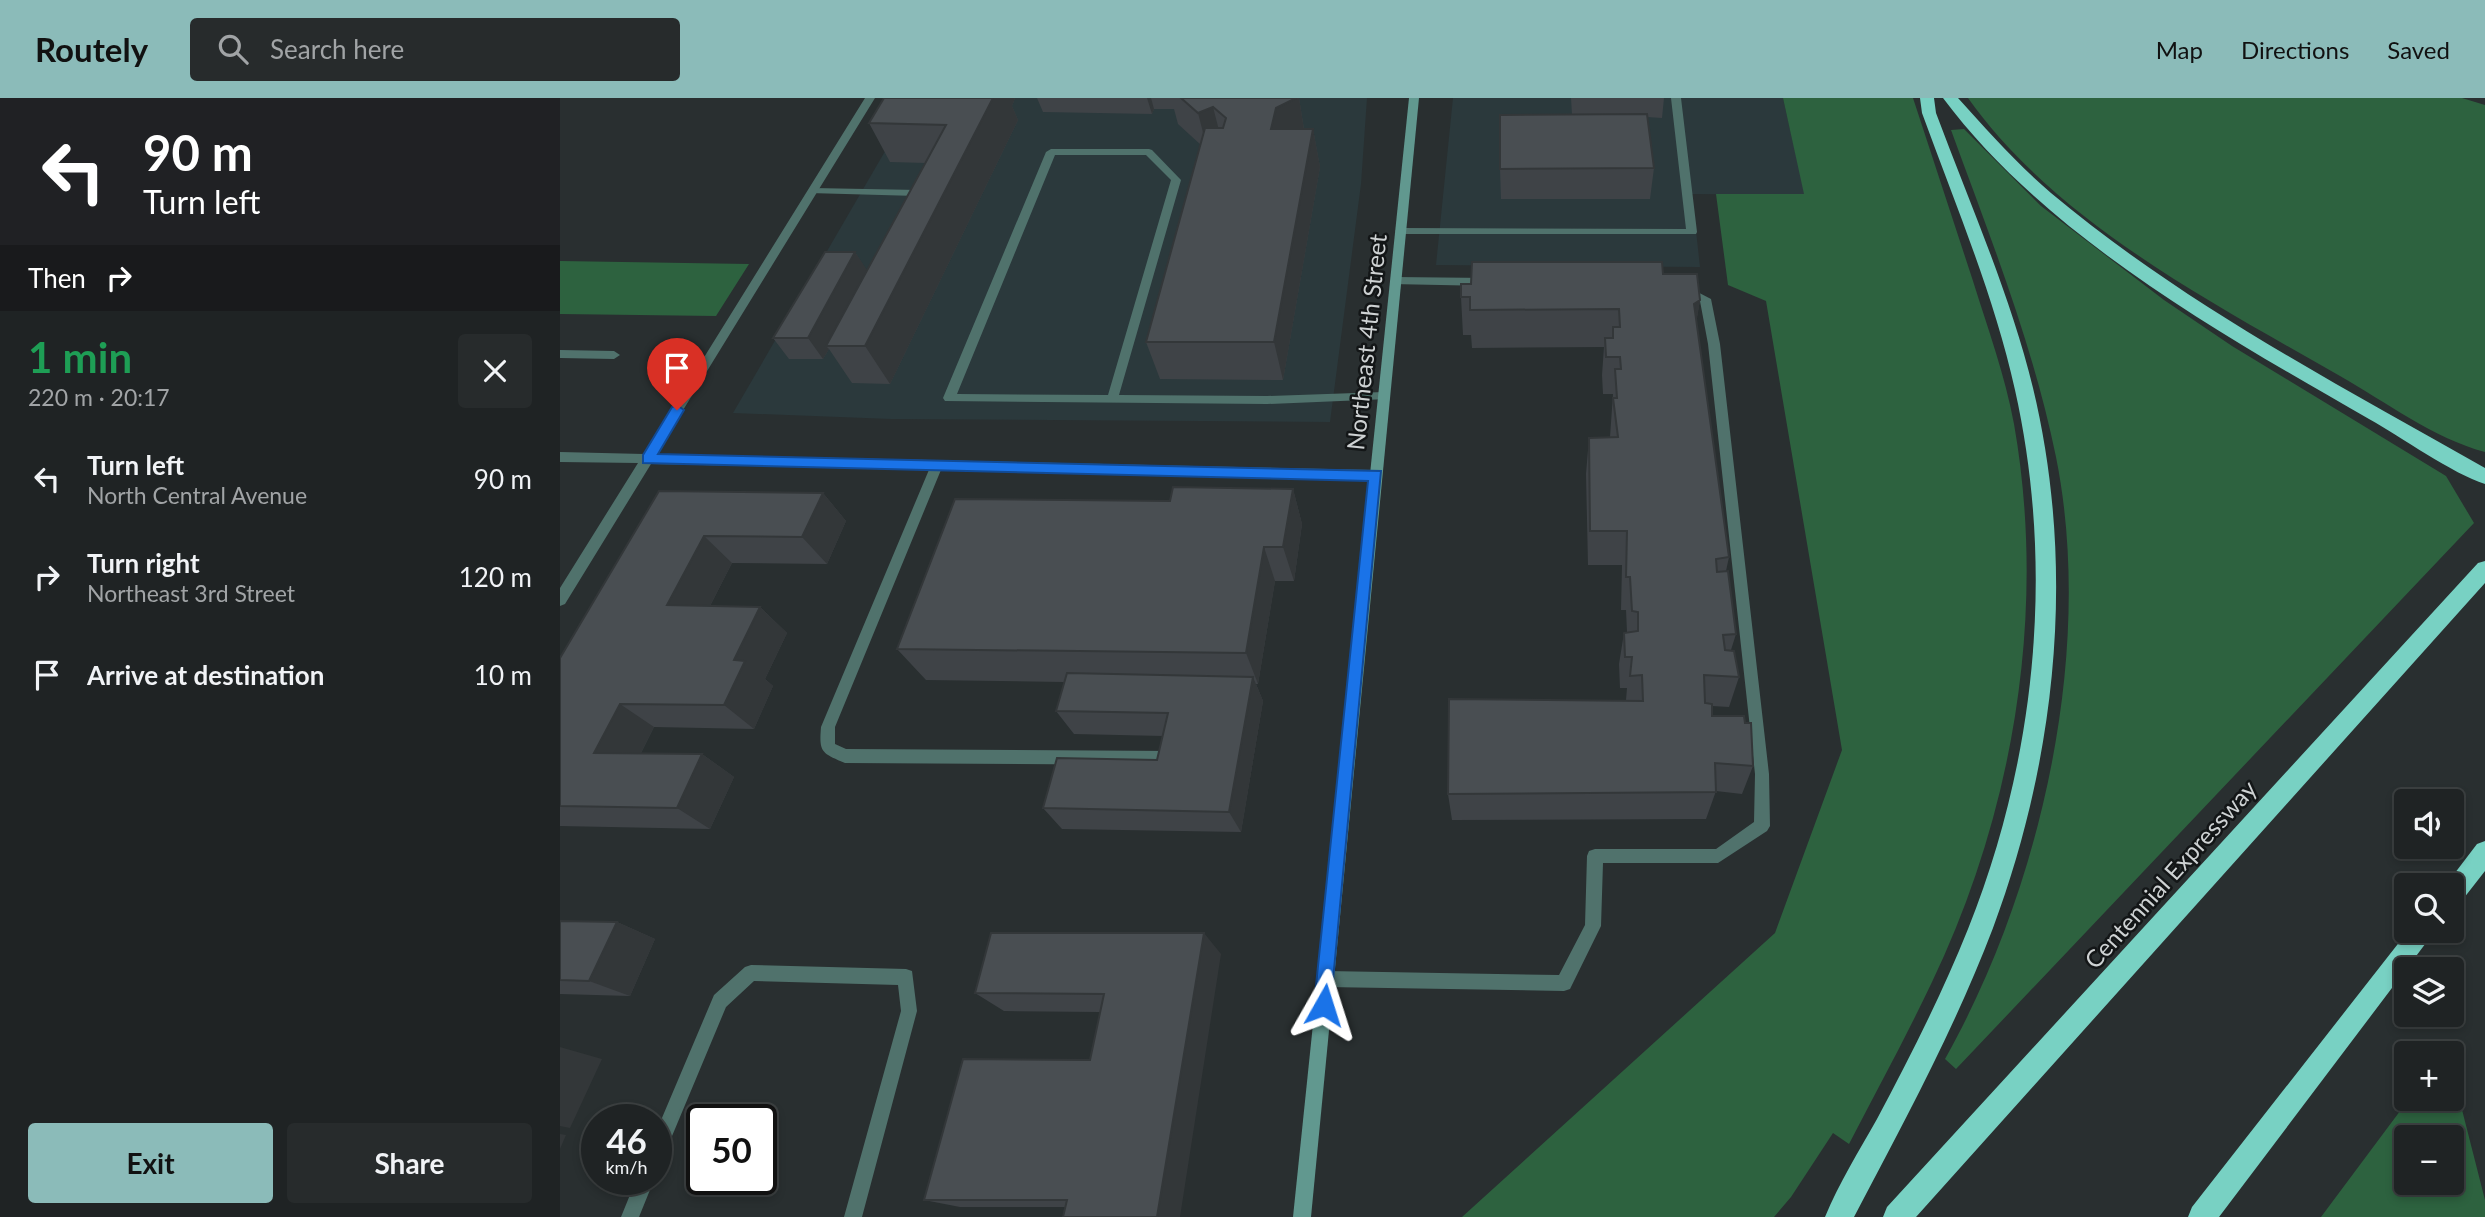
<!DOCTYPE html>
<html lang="en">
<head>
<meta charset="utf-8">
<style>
  :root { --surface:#1f2324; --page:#272b2c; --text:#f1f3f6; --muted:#a1a4a6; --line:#3c4041; --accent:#8bbbb9 }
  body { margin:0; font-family:Lato,sans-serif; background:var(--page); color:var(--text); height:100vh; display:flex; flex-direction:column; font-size:26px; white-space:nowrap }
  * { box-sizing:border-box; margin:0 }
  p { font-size:23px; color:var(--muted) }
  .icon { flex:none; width:38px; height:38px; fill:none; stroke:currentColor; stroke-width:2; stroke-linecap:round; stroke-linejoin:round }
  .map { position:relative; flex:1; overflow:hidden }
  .panel { display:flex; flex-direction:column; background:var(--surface); width:560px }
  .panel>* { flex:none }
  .hud { background:#202124; color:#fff; overflow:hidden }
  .buttons { position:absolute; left:1834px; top:691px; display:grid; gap:14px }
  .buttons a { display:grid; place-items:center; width:70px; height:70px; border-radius:7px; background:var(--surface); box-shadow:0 4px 10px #0003,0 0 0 2px var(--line); font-size:35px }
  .speed { position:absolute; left:21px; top:1006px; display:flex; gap:14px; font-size:35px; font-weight:700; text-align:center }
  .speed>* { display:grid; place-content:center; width:91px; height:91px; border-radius:50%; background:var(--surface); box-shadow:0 4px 10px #0003,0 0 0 2px var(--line); line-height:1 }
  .speed small { font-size:18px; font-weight:400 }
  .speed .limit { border:4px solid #111; border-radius:10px; background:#fff; color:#111 }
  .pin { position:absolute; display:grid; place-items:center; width:60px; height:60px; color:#fff; margin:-72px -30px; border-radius:50% 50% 50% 0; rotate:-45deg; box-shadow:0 0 7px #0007 }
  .pin .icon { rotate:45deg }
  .me { position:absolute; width:77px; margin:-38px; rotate:6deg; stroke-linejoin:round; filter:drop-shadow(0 0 5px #0008) }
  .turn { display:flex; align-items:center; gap:24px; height:147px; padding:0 28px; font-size:32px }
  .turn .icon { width:91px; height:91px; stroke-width:2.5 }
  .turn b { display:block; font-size:49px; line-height:60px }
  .then { display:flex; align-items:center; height:66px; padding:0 28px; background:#0003; gap:14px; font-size:26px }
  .round { display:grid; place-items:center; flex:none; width:74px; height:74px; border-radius:7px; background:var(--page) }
  .summary { display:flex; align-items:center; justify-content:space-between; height:119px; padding:0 28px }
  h1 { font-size:42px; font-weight:700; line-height:52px; color:#1e9e55 }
  .primary-button { display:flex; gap:14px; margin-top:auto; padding:14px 28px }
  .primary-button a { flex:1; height:80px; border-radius:7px; background:var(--accent); color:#111; font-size:28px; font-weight:700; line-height:80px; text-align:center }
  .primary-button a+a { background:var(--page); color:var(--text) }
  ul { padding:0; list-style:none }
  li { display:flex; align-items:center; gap:21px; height:98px; padding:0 28px }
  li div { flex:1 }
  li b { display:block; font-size:26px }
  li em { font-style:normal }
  header { display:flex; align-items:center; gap:42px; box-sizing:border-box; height:98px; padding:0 35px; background:var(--accent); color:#111 }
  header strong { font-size:33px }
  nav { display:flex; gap:38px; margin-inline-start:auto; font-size:24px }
  .search { width:490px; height:63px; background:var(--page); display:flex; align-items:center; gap:18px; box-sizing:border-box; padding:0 24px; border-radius:7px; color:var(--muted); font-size:26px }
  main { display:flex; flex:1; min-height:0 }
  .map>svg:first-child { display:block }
  .built { fill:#2b393c }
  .green { fill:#2d623f; fill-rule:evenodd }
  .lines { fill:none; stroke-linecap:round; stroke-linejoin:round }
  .lane { fill:#50726c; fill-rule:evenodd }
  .street { fill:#50726c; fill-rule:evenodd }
  .secondary { fill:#61988f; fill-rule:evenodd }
  .highway { fill:#78d1c3; fill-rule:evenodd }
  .wall { fill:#3f4347 }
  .shaded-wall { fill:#333739 }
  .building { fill:#494e52; stroke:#333739; stroke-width:2 }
  .route { fill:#1a73e8; stroke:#114b97; stroke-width:2 }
  .labels { text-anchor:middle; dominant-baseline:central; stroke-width:5; stroke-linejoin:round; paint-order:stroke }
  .street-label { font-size:24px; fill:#ced2d3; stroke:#131617 }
</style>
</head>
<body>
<header>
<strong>Routely</strong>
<div class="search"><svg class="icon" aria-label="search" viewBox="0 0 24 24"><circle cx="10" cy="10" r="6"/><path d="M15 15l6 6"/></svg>Search here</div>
<nav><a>Map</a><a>Directions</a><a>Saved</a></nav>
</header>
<main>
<section class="panel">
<div class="hud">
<div class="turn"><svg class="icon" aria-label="left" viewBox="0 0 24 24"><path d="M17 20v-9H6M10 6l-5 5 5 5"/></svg><div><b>90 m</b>Turn left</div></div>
<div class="then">Then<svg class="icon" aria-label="right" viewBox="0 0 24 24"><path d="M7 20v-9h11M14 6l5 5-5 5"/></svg></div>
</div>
<div class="summary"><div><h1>1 min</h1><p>220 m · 20:17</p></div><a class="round"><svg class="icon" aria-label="close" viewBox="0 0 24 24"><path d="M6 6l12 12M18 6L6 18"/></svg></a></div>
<ul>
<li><svg class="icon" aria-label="left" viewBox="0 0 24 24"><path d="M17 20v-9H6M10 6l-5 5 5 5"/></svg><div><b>Turn left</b><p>North Central Avenue</p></div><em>90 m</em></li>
<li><svg class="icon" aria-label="right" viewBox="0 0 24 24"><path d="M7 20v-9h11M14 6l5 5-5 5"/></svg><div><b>Turn right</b><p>Northeast 3rd Street</p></div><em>120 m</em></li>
<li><svg class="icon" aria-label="arrive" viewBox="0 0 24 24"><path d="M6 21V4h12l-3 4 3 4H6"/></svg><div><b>Arrive at destination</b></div><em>10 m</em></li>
</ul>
<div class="primary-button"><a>Exit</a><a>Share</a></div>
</section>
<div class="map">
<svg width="1925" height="1119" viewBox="0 0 1925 1119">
  <rect width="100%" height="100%" fill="#292f30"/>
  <path class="built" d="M356,0H807L801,86L770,324L331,321L173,315Z
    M893,0H1223L1245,97L1132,96L1140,169L876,167Z"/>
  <path class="green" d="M1223,0H1353C1373,61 1393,122 1413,183C1428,231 1445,277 1454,326C1487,513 1454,713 1372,884C1346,939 1317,992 1289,1046L1273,1035L1231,1099L1214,1119H902L1215,835L1282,652L1206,203L1168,187L1156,96H1244Z
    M1408,0H1902L1925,7V354C1873,340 1826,304 1780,278C1651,204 1496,124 1408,0Z
    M1404,31L1481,108L1604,202L1672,248L1886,378L1914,425L1396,971L1385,961C1481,790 1535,553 1496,359C1473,246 1430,139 1391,32Z
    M0,163L189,166L156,218L0,216Z
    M1890,945L1898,951V996L1925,1102V1119H1761L1849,1001H1892V956L1882,955ZM1846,1040H1892V1085H1846Z"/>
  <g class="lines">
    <path class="lane" d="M1111,0H1121L1137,134L1136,136H840L835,133L840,130L1126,131Z
      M491,51H589L592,52L621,82L559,297L707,298L824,294L828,295V301L707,306L385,303L383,300L486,54ZM495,57H586L611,82L548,297L397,296Z
      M253,90L359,92L370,99L365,102L357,98L249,95L248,93Z
      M835,179L929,180L934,184L929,188L831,186V180Z
      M1124,187L1151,201L1160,246L1209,676L1210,728L1207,733L1158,765H1043L1041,828L1010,891L1004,893L766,889L760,887L758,881L760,875L766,873L999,877L1025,827L1027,758L1029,753L1035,751H1156L1194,724L1195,676L1148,246L1140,203L1120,194V188Z
      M0,252L54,253L60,257L54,261L0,260Z
      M377,362L383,367L275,629V646L286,651L614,653L619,655L621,660L619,665L614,667L285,665C261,655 259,654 261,629L371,367Z
      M191,867L346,871L352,873L357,913L302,1119H284L341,913L338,887L194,883L166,909L102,1062L96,1065V1034L154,897L185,869Z
      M76,1082H94L79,1119H61Z"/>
    <path class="street" d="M305,0H315L96,356L816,372L820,374L822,377L820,380L91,366L5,506L0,508V490L78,365L0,364V354L84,356Z"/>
    <path class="secondary" d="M849,0H859L751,1119H733Z"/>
    <path class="highway" d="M1360,0H1374L1376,15C1410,106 1450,196 1473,290C1516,469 1497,658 1433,830C1395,930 1344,1024 1294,1119H1265C1279,1085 1299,1053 1317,1021C1350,959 1382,896 1408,831C1476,661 1495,471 1455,292C1434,197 1395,106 1362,15Z
      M1383,0H1398C1428,33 1457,66 1491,95C1622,205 1777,286 1925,370V386C1893,376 1841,339 1809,321C1661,236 1487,139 1383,0Z
      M1925,463V485L1356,1119H1323L1327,1109L1918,465Z
      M1925,743V773L1900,805L1892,808V788H1885L1917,746Z
      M1848,833H1875L1659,1119H1628L1632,1109Z"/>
  </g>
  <path class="wall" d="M324,0H455L452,8L458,22L330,286L292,285L269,251L263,261H229L213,240L295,154L307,173L366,65L330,64L309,25Z
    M477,0H739L744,31H753L760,69L723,282L600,281L586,244L641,47L618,26L614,11H594L592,16L483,14Z
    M1011,0H1104L1102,20L1087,19L1094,70L1090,101H941L940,71L1012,17Z
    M1103,176L1140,202L1136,224L1169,459L1166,473L1176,536L1171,552L1179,579L1169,609L1152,608V618L1193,668L1182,696L1156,693L1146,721L892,722L888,696L1066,602L1067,590H1060L1059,566L1064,535L1067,534L1066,512H1061L1062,467H1028L1026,376L1029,340L1050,339L1053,296H1043L1042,277L1044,249L912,250L911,237H903L901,199Z
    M733,391L742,426L734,483H715L698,586H696L703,603L681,734L502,731L483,710L597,662L603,638L514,636L496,613L504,584L366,582L337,551L610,403Z
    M99,393L263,395L286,423L267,466L172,465L150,508L200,509L227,535L205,581L213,588L194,631L94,629L81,655L142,656L174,679L150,731L0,728V560Z
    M0,823L57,824L95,841L70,898L0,896Z
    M661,856L505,1109H400L364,1102L530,962L540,914L444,913L415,895Z"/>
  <path class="shaded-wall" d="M433,0H455L452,8L458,22L330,286L305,248Z
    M587,0H591L594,11L592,16Z
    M736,0H739L745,38L711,31L716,10Z
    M653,9L663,48L648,54L638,15Z
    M753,31L760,69L723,282L714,244Z
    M295,154L309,175L266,248L269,251L263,261L248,240Z
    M1140,202L1134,240V206Z
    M733,391L742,426L734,483L723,449Z
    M263,395L286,423L267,466L242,439Z
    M144,438L172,465L137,533L107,507Z
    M704,449L715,483L698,586L686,555Z
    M200,509L227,535L205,581L213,588L194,631L164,607L174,562Z
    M693,579L703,603L681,734L669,714Z
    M60,606L94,629L70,677L34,655Z
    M142,656L174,679L150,731L117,710Z
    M57,824L95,841L70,898L29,883Z
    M644,835L661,856L620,1119H597Z
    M0,949L42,961L10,1030L0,1028Z
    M0,1036L6,1037L0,1051Z"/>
  <path class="building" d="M324,0H433L305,248H266L386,27L309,25Z
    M621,0H736L716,10L711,31H753L714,244H586L645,30H663L666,20L653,9L638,15Z
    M1087,16L1094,70L940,71V17Z
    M265,154H295L248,240H213Z
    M912,164H1102L1103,176H1137L1140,202L1134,206L1169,459L1156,461L1157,474L1168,473L1176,536L1163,537L1165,552L1174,553L1179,579L1144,577L1145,605L1152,606V618H1184L1185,625H1191L1193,668L1155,665L1156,694L888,696L889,601L1083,603L1082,577L1070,578L1072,559H1065L1064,535L1078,533V514L1072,513L1070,479H1066L1067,433H1030L1029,340L1058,339L1053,300H1057L1055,271H1061L1060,259H1046L1045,240H1053V229H1060L1059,211L910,212V199H901V186H911Z
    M613,389L733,391L723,449H704L686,555L337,551L395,401L610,403Z
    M99,393L263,395L242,439L144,438L107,507L200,509L174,562L185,563L164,607L60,606L34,655L142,656L117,710L0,708V560Z
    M507,575L693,579L669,714L483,710L497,660L597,662L608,615L496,613Z
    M0,823L57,824L29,883L0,882Z
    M431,835H644L597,1119H503L507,1102H364L403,961L530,962L544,896L415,895Z"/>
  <path class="route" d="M117,307L124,312L98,356L821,373L770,914L764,917L757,914L754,907L808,383L83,365V357L112,309Z"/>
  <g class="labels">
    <g class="street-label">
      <text transform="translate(806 244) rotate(-84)">Northeast 4th Street</text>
      <text transform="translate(1610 776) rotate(-48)">Centennial Expressway</text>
    </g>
  </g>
</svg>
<div class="buttons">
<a><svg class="icon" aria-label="sound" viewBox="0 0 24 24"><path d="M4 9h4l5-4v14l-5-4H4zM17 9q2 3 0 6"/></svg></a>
<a><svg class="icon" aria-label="search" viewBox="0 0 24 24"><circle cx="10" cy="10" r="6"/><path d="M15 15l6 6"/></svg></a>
<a><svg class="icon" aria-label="layers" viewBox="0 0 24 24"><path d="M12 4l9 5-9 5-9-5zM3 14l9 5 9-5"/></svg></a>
<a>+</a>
<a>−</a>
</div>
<div class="speed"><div>46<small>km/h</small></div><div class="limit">50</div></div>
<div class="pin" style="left:117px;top:312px;background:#d93025"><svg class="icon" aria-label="arrive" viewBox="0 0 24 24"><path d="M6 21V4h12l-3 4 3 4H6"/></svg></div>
<svg class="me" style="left:764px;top:907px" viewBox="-20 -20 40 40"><path d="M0-17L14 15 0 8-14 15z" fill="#1a73e8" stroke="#fff" stroke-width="4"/></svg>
</div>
</main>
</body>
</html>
